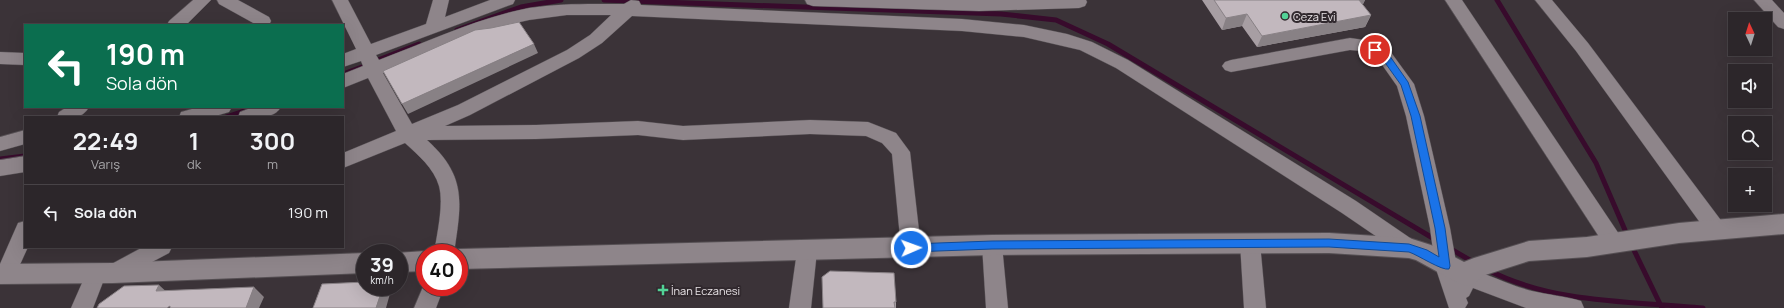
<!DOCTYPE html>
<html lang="tr">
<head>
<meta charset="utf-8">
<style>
  :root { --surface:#2c262a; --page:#342e32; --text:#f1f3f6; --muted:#a6a5a8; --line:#484347 }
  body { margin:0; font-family:Manrope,sans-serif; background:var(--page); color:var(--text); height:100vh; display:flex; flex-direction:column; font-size:15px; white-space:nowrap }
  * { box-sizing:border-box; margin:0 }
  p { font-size:13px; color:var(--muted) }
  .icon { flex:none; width:22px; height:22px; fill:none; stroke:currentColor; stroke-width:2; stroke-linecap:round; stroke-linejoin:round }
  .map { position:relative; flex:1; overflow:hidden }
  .sheet { position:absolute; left:24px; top:116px; width:320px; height:132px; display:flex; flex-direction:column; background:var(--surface); border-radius:0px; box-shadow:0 4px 16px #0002,0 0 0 1px var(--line) }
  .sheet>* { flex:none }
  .hud { position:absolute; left:24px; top:24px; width:320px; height:84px; border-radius:0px; box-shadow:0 4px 16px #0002,0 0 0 1px var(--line); background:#0b6e4f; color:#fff; overflow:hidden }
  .needle { width:26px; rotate:356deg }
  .tools { position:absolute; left:1728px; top:12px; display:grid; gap:8px }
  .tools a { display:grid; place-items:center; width:44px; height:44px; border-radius:0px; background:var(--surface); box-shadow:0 4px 16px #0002,0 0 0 1px var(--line); font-size:20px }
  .speed { position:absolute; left:356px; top:244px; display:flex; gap:8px; font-size:20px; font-weight:700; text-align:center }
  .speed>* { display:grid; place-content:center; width:52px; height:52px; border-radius:50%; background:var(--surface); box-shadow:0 4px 16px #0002,0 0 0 1px var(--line); line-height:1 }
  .speed small { font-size:10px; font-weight:400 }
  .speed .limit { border:6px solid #d22; background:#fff; color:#111 }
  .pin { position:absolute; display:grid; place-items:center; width:34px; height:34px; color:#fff; margin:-17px; border:2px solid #fff; border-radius:50%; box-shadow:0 1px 4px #0007 }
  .me { position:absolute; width:44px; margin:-22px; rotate:88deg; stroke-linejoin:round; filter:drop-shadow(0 0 3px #0008) }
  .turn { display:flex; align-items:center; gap:14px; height:84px; padding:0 16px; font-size:18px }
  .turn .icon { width:52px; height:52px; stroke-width:2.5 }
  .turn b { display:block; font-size:28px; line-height:34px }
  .eta { display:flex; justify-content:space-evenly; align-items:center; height:68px; text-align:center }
  .eta b { font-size:24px; font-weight:700; line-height:28px }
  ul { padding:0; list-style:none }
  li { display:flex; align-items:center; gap:12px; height:56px; padding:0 16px; border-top:1px solid var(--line) }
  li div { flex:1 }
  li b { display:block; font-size:15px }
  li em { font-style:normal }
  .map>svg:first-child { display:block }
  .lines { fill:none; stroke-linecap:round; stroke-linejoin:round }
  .stream { stroke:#380b2c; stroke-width:5 }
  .minor-casing { stroke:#554f53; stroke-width:1 }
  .tertiary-casing { stroke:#554f53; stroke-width:2 }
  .minor { fill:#8e858a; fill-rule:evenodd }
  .tertiary { fill:#8e858a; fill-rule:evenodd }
  .wall { fill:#a79ea3 }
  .shaded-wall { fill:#888185 }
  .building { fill:#c2b8be; stroke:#888185 }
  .route { fill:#1a73e8; stroke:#114b97 }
  .poi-dot { fill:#52d397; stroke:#31292e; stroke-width:1.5 }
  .labels { text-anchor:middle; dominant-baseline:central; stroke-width:4; stroke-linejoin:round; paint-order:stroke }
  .poi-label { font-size:11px; fill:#e8e3e6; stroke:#31292e; text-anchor:start }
</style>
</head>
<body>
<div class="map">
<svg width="1784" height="308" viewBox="0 0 1784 308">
  <rect width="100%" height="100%" fill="#3b3338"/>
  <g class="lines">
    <path class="stream" d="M604,0L1001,14L1056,20L1108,44L1436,240
      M1497,0L1596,163L1628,237
      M457,30L521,7L561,0
      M373,62L419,44
      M343,74L362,67
      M226,117L256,107
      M0,159L25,156
      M1631,244L1662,308
      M1449,248L1475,263
      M1488,270C1554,304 1631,301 1703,308"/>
    <defs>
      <path id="minor" d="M193,0H211L186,25H167L169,21Z
        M217,0H238L269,17L271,21L269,25H257L219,4Z
        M332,0H348L371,44L426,24L433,0H449L445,17L490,0H515L513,4L376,55L379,60C427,42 478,18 529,8C560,3 592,4 624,4L631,0L639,1L641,5L962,19L1024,25L1067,34L1092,42L1128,60L1356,201L1416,242L1419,248L1416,254L1409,257L1402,254L1342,213L1116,68L1080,50L1024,37L962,31L632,16L602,43L579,58L470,115L445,126L536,125L638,121L683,126L810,120L868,122L896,133L910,152L921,248L918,254L911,257L904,254L901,248L892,154L882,143L866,136L810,134L683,140L638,135L536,139L427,140C468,177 461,204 454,253H434C437,234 444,204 439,186C434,168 418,155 405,143L343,168V153L396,131L368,78L343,88V74L363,66L361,61L343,67V54L356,49ZM567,15H611L590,35L567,50L458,105L412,124L383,73L503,26L529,20Z
        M805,0H1086L1087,2L1085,6L1079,8L979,11L813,6L807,4Z
        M1445,0H1462L1621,237L1624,243L1621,249L1614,252L1607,249Z
        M1535,0H1552L1588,43L1723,223L1726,229L1723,235L1716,237L1709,235L1576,51Z
        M1754,0H1772L1784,13V29L1778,27Z
        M1350,38L1371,41L1390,51L1414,84L1424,116L1450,228L1458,273L1460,270L1467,267C1489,275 1509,285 1532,291C1548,295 1565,296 1581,301L1584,308H1526L1473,288L1469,296L1466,298L1468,303L1465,308H1449L1435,266L1430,228L1406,116L1397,86L1378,59L1362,51L1350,50L1231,72L1225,70L1222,66L1225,62L1231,60Z
        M0,52L25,53V65L0,64Z
        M67,107H89C82,120 70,117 57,117L59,112Z
        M199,107H232L229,112L212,117H179L181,112Z
        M253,107H281C273,121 251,117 238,117L240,112Z
        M25,130V144L0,151V137Z
        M25,156V172L0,176V160Z
        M25,221V247H28L13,280L6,283L0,281V264L18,223Z
        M1250,234L1257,237L1260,243L1266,308H1244L1240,243L1243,237Z
        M992,236L999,239L1002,245L1008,308H986L982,245L985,239Z
        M807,242L814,245L817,251L811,308H789L797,251L800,245Z
        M143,247H172L169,253L120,279L113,282L105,277L93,308H71L89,267L96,264L103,267L104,269L106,267Z
        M425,282V287H444L436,308H414Z"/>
      <path id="tertiary" d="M1784,214V234L1679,243L1587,257L1529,261L1482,276L1476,283L1467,286L1458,283L1416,260L1409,258L1329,253L992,255L459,269V253H450L459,249L992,235L1329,233L1409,238L1431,245L1464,262L1474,258L1529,241L1587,237L1679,223Z
        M425,251L431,253H425V271L399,272V253H396Z
        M365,253V273L113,283L0,284V264L113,263Z"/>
    </defs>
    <use href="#minor" class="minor-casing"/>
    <use href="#tertiary" class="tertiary-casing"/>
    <use href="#minor" class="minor"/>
    <use href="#tertiary" class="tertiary"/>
  </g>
  <path class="wall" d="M1202,0H1365L1363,4H1362L1371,15L1365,27L1257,47L1242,26L1222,30Z
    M896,302V308H823Z"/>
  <path class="shaded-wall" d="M1352,0H1365L1363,4L1349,6Z
    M1247,14L1242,26L1222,30L1226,18Z
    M1371,15L1365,27L1257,47L1262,36Z
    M534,44L538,53L408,114L402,104Z
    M159,285L170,295L156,291Z
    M254,287L264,297L259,308H246Z
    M383,287H389L391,290L386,308H376Z"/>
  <path class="building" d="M1214,0H1359L1371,15L1262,36L1247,14L1226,18Z
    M519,22L534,44L402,104L383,71L475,30L491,28Z
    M830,271L894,273L896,302H894L895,308H823L822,277Z
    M365,282V287H383L376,308H313L322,284Z
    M159,285L156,291L254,287L246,308H170V306L167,308H97L99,304L124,286Z"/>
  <path class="route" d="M1375,47L1387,52L1408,82L1420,116L1445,228L1450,266L1449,269C1442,271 1418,255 1409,252L1329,247L992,249L911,252L907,251L906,248L907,245L911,244L992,241L1329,239L1409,244L1427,250L1439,257L1435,228L1411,116L1401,85L1381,57L1371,50Z"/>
  <g class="poi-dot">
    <circle cx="1285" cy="16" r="4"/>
    <path d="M661 284h4v4h4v4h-4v4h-4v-4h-4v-4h4z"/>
  </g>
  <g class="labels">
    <g class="poi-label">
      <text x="1293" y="16">Ceza Evi</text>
      <text x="671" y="290">İnan Eczanesi</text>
    </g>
  </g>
</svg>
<div class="tools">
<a><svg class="needle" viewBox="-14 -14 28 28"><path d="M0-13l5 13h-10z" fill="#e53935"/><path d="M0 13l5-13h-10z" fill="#a6a5a8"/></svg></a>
<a><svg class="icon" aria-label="sound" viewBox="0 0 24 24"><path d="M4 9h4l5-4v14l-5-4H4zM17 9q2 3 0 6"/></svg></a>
<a><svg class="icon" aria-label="search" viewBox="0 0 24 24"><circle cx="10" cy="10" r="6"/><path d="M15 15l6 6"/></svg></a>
<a>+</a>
</div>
<div class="speed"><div>39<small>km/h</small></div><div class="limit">40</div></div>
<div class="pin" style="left:1375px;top:50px;background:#d93025"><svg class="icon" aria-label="arrive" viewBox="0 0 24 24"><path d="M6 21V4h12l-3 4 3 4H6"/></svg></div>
<svg class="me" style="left:911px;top:248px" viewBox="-20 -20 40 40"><circle r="17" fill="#1a73e8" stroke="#fff" stroke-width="3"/><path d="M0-11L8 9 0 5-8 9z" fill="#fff"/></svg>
<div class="hud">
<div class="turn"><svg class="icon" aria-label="left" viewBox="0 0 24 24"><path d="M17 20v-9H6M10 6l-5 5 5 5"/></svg><div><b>190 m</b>Sola dön</div></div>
</div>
<section class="sheet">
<div class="eta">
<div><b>22:49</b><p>Varış</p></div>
<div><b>1</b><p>dk</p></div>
<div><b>300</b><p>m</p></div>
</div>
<ul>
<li><svg class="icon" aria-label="left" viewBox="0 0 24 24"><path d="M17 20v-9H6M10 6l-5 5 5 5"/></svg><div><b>Sola dön</b></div><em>190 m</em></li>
</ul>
</section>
</div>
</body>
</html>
